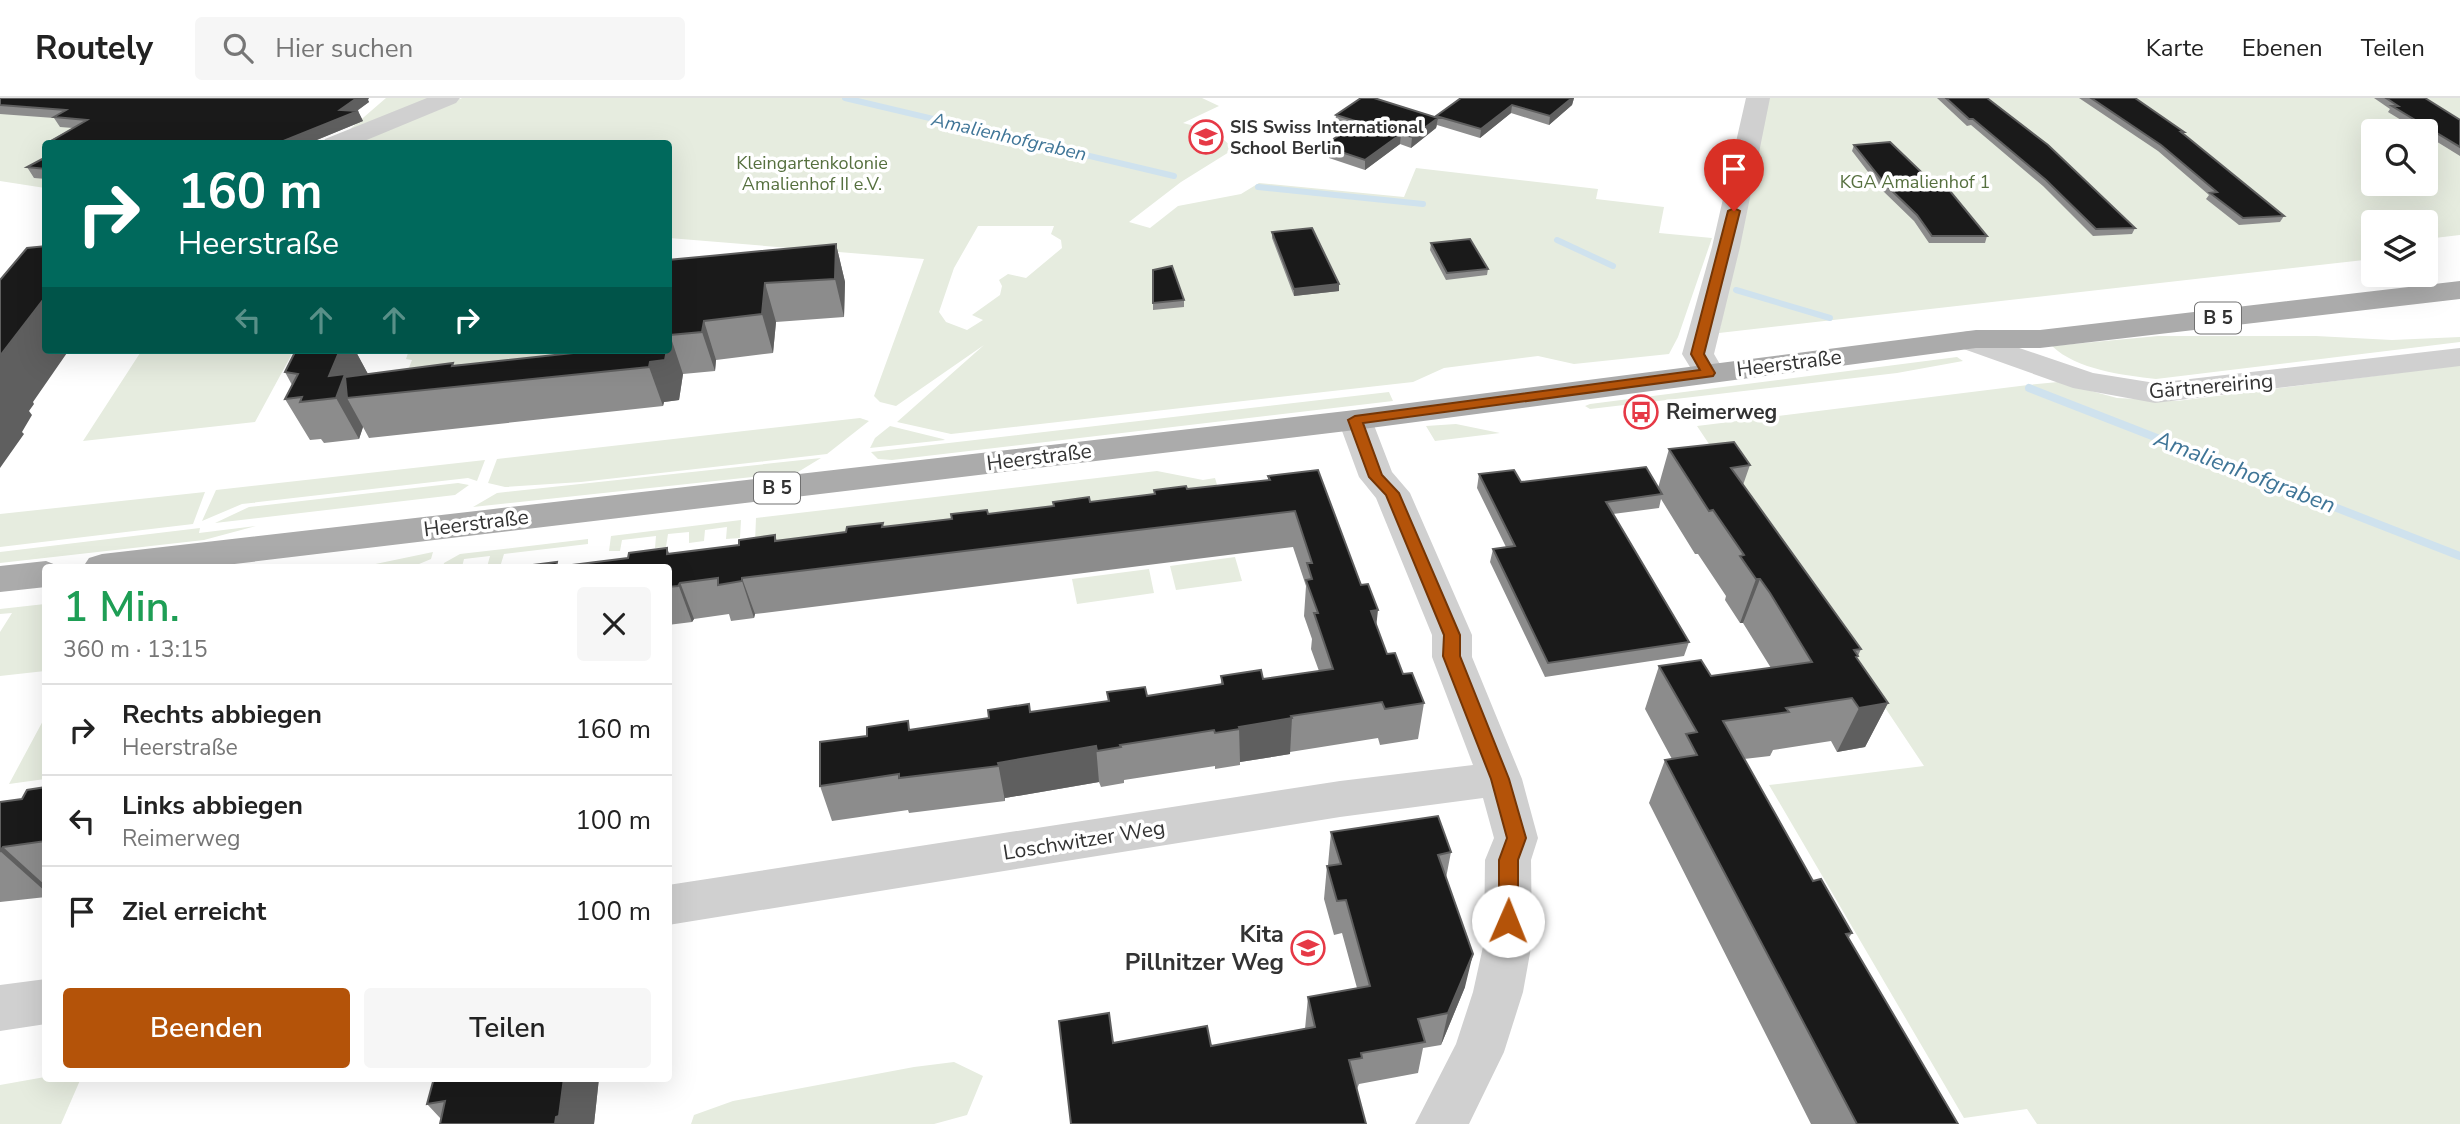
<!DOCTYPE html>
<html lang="de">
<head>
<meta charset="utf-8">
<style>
  :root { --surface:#fff; --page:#f6f6f6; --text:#222; --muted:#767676; --line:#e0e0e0; --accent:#b45309 }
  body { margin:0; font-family:"Nunito Sans",sans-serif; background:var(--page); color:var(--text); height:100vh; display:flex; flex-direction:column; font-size:26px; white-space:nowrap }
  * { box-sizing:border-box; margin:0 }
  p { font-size:23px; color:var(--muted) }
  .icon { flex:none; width:38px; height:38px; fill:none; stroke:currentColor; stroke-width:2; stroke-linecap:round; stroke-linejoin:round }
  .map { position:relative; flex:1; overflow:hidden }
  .details { position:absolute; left:42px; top:466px; width:630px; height:518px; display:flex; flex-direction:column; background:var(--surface); border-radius:7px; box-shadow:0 7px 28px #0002 }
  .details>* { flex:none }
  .hud { position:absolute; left:42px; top:42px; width:630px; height:214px; border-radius:7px; box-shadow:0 7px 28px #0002; background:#00695c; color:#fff; overflow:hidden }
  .controls { position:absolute; left:2361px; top:21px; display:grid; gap:14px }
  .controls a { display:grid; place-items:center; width:77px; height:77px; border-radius:7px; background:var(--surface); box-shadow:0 7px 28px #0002; font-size:35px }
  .pin { position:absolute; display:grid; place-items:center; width:60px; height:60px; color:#fff; margin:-72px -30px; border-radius:50% 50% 50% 0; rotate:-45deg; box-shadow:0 0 7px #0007 }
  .pin .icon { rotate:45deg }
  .me { position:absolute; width:77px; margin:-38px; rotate:1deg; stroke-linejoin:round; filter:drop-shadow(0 0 5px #0008) }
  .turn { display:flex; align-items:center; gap:24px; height:147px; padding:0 21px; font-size:32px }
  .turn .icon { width:91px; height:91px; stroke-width:2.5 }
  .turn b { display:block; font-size:49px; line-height:60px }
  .lanes { display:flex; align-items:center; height:66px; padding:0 21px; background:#0003; justify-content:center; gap:35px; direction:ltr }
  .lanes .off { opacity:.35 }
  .round { display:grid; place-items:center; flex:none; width:74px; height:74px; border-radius:7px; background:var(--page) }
  .overview { display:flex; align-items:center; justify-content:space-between; height:119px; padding:0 21px }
  h1 { font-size:42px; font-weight:600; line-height:52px; color:#1e9e55 }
  .button { display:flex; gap:14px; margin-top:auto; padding:14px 21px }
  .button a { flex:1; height:80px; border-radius:7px; background:var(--accent); color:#fff; font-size:28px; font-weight:600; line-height:80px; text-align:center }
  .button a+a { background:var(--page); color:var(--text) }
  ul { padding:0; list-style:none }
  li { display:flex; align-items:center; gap:21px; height:91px; padding:0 21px; border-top:2px solid var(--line) }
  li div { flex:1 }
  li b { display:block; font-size:26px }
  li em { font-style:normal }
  header { display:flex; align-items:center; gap:42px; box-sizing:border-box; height:98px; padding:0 35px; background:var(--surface); border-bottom:2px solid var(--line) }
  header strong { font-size:33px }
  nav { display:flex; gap:38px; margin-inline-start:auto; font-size:24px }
  .search { width:490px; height:63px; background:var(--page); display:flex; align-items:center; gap:18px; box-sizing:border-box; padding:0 24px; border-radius:7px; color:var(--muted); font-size:26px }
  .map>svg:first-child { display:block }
  .green { fill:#e6ecdf; fill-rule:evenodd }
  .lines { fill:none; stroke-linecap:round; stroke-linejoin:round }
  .stream-far1 { stroke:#cfe2ee; stroke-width:6 }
  .stream { stroke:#cfe2ee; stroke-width:8 }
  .minor { fill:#d0d0d0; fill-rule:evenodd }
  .major { fill:#ababab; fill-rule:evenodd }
  .wall { fill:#8c8c8c }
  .shaded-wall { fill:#5f5f5f }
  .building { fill:#1a1a1a; stroke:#5f5f5f; stroke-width:2 }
  .route { fill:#b45309; stroke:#753606; stroke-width:2 }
  .labels { text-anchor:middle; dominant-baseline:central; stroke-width:7; stroke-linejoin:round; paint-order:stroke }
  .far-poi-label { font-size:18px; font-weight:bold; fill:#333; stroke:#fff; text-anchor:start }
  .far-park-label { font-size:18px; fill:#56703f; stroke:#fff }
  .far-water-label { font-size:19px; font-style:italic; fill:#3f7597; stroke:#fff }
  .shield { fill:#fff; stroke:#707070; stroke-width:2 }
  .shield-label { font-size:19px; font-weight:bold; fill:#333 }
  .street-label { font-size:21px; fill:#333; stroke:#fff }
  .poi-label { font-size:21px; font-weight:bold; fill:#333; stroke:#fff; text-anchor:start }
  .water-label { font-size:23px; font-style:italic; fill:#3f7597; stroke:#fff }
  .near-poi-label { font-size:24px; font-weight:bold; fill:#333; stroke:#fff; text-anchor:end }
</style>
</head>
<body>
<header>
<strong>Routely</strong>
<div class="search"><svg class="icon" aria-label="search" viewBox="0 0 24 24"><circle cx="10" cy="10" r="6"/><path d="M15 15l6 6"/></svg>Hier suchen</div>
<nav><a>Karte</a><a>Ebenen</a><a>Teilen</a></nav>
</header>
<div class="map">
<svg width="2460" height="1026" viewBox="0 0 2460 1026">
  <rect width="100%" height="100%" fill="#fff"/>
  <path class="green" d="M0,0H301L46,46L45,90L0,83Z
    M386,0H430L349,32Z
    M462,0H1202L1219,8L1183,25L1214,33L1234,51L1181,84L1129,124L1150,130L1178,108L1241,96L1259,85L1404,99L1416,70L1598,91L1596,101L1664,109L1659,135L1712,140L1678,239L1669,256L1574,266L1538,258L1444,270L1413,284L951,336L897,324L984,247L896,308L880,304L874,298L924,161L669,140L668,46H349ZM978,128H1054L1051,136L1061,142L1062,150L1026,180L1008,176L999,182L1002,188L1000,197L972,217L983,222L967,232L946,224L939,214L954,170Z
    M1767,0H2460V137L2426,141V124H2373V161L1719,235ZM2373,33H2426V86H2373Z
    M2158,238H2316L2392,242L2460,239V244L2156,281C2123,277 2077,272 2052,248Z
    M142,252H294L255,324L83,343Z
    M409,252H586L580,275L403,285L412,262L406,261Z
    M1957,259L1963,263L1897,275L1590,311L1585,308L1590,306Z
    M2460,267V1026H2037L2027,1011L1964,1020L1769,687L1924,668L1697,328L2028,287L2058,284L2117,300L2177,303Z
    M1389,294L1393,303L892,362L878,361L871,354Z
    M860,320L869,323L827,356L581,384L505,389L488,385L497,361Z
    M1456,326L1500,335L1435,343L1426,328Z
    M890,328L943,341L945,342L870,350L875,340Z
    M821,360L798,374L473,409L497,395Z
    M485,362L477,383L468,380L242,406L202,423L216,392Z
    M1157,373L1203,382L1215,380L1223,407L754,469L756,420Z
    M458,385L469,387L455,397L215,425L249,409Z
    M205,394L193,426L0,449V416Z
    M741,422L740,440L726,441L727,429L705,432L704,443L689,445V434L668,436L666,449L655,450L656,438L622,442L620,453H609L611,438Z
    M256,428L204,442L0,465V454L200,430L199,435Z
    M588,441V446L504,456L500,469H487L490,458L464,461L462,469H443L444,465L460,456Z
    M433,454L431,461L412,469H361Z
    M1235,459L1242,483L1176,492L1170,468Z
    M1149,471L1154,495L1077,506L1072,481Z
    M45,506V573L0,578V534L12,515L0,516V511Z
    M45,619V681L9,686Z
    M954,964L983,978L967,1017L934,1026H691L694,1017L733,1003L914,969Z
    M45,979L81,980L61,1026H0V987Z"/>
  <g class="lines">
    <path class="stream-far1" d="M845,0L1174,78
      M1258,89L1423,106
      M1557,142L1613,168
      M1736,192L1830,220"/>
    <path class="stream" d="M2029,290L2460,458"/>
    <path class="minor" d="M427,0H460L456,5L357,46H322L325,41Z
      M1746,0H1770L1740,149L1714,256L1725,275L1720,282L1709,285L1698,282L1682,256L1712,149Z
      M1969,233L2093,275L2155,285L2460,250V268L2155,305L2073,290L1958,249L1954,242L1958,235Z
      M1355,312L1367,315L1372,322L1392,374L1410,395L1472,537V559L1522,681L1538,740L1531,762L1532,844L1523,894L1504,954L1469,1026H1415L1456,946L1473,894L1484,844L1485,762L1494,740L1483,700L1340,719L668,827V787L1340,683L1473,667L1432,559V537L1376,400L1359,379L1338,322L1343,315Z
      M46,881V926L0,933V887Z"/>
    <path class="major" d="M2460,183V201L2040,250H1976L1355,332L209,469H83L89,460L102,456L1355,312L1976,232H2040Z
      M46,463L61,469H46V489L0,494V468Z"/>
  </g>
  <path class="wall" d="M0,0L368,2L369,4L357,13H358L363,23L307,46L45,45L73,30L60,29L54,20L0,16Z
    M1461,0H1574L1572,7L1549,27L1511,15L1480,40L1437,27L1436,30L1411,50L1400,46L1365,72L1329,60V44L1348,31L1335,27L1336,17L1436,19V18Z
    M1937,0H1987L2135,130L2132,136L2093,138L2043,88L1971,27L1967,28Z
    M2079,0H2135L2184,34L2183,36L2284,118L2280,124L2239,127L2206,101L2209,97L2158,53Z
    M2374,0H2425L2460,22V58L2426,37V33H2419L2388,14L2390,11Z
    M1854,47L1987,138L1985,145H1929L1914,123L1882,92L1852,53Z
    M46,59V81L34,80L27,69Z
    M1272,134L1339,186V193L1294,198L1272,140Z
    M1431,145L1488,171L1487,177L1446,182L1430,152Z
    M836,146L845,184L844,219L776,224L773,255L716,262L715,273L683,276L679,302L664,304L663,308L369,340L363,329L359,341L324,345L321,341L310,342L285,301L292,287L285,274L296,252H355L368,276L454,267L668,252V162Z
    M1153,172L1184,202V209L1153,212Z
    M1669,351L1750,367L1743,387L1861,551L1857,560L1888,605L1865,649L1837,654L1831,643L1773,652L1770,658L1744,661L1813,783L1852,835L1848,841L1958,1026H1811L1649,705L1665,662L1672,661L1645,611L1659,568L1711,578L1771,570L1743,525H1740L1725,502L1726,498L1698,456H1695L1661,401L1659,410L1613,416L1689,544L1684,558L1545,579L1490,464L1493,451L1506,449L1477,390L1479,376L1521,384L1658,390Z
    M1318,372L1387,556L1424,605L1418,641L1380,647L1378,640L1290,654V656L1240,664V667L1215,671V668L1124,682V685L1101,689L1099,684L1005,700V703L909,715L908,712L832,723L820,688L910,632L1108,603L1107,594L1147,598L1221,587V578L1263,581L1319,573L1311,551L1312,541L1304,518L1306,488L1293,449L755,516L754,520L731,523L729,516L694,521L692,524L668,527V469H559L739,447L775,437L777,443L1154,396L1187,391L1268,382V378Z
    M46,689V799L0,804V704L22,701Z
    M1331,734L1451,754L1446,780L1465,889L1441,947L1423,950L1418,975L1359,986L1357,991L1113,945L1211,948L1305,931L1308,899L1357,890L1342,835L1334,837L1324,801L1327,768L1328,767Z
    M599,980L594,1026H440L441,1021L427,1006Z"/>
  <path class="shaded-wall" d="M357,0H369L368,2L369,4L355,14L358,13L363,23L307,46H276L340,12Z
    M1572,0H1574L1572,7L1549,27L1550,18Z
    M1512,7L1511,15L1480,40L1481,31Z
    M1438,20L1436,30L1411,50L1412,39Z
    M1401,36L1400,46L1365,72V62Z
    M836,146L845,184L844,219L835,181Z
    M765,185L776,224L773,255L762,216Z
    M1339,186V193L1294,198V191Z
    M46,198V252H69L33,304L34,306L29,313L32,317L22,334L24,336L0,370V258Z
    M704,223L716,262L715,273L702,234Z
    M670,237L683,276L679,302L664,304L663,308L649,269L650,264L668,252Z
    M340,252H355L369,278L347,300L363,329L359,341L336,300L329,278Z
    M667,450L694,521L692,524L667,456Z
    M742,480L755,516L754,520L742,483Z
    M1756,481H1760L1743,525H1740Z
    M1378,512L1374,548L1371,513Z
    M1888,605L1865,649L1837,654L1859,610Z
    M1292,620L1290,656L1240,664L1239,629Z
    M1096,648L1099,684L1005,700V703L998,665Z
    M3,749L46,788V794L0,753Z
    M1473,856L1465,889L1441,947L1448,915Z
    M564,980H599L594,1026H555Z"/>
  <path class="building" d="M0,0H357L340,12L358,13L276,46H46L87,22L54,19L66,12L0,7Z
    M1361,0H1374L1438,20L1412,39L1401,36L1365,62L1329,50L1334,46L1329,44L1359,24L1336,17Z
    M1461,0H1572L1550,18L1512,7L1481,31L1436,18Z
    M1946,0H1987L2048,47L2135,130L2096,131L2046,82L1973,21H1969Z
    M2091,0H2135L2184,34H2181L2284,118L2243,120L2210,95L2217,94L2161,47Z
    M2386,0H2425L2460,22V49L2392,8H2398Z
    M1890,44L1941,93H1950L1987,138H1932L1917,117L1885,86L1854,47Z
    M46,59V71L27,69Z
    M1312,130L1339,186L1294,191L1272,134Z
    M1470,141L1488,171L1447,175L1431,145Z
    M836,146L835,181L765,185L762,216L704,223L702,234L670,237L668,245V162Z
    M46,148V198L0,258V182L27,150Z
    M1172,168L1184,202L1153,205V172Z
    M296,252H340L329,278L345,276L336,300L300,304L302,299L285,301L298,276L285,274Z
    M601,252H667L665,262L650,264L649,269L347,300L345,279L453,265L452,268Z
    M1734,344L1750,367L1731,370L1861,551L1854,552L1858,558L1856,559L1888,605L1859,610L1852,600L1786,610L1789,614L1723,623L1813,783L1821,781L1852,835L1846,836L1958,1026H1857L1665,662L1697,657L1686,636L1697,634L1659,568L1701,562L1711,578L1812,564L1770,495L1760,481H1756L1740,458L1744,457L1713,412L1709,413L1669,351Z
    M1646,369L1662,396L1606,404L1689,544L1548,565L1493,451L1515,448L1479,376L1514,372L1521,384Z
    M1318,372L1361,487L1368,486L1378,512L1371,513L1387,556L1395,555L1403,576L1412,575L1424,605L1385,611L1382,604L1291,618L1292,620L1239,629L1240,631L1215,635L1214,632L1120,647L1121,649L1097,653L1096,648L998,665L999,668L899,680V676L820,688V644L867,638V629L908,623L909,632L989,620L988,612L1029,606L1030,614L1109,603L1107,594L1145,589L1147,598L1223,586L1221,578L1261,572L1263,581L1333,571L1314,515H1318L1306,482L1312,481L1307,465H1312L1295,413L742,480V483L718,487V480L680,485L678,488L668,489V469H556L628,460L629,455L667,450V456L739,447V442L775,437V443L846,434L847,429L883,425L882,429L952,421L951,416L987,412L988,416L1054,408L1053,404L1089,399L1090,404L1155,396L1154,392L1186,388L1187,391L1270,382L1268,378Z
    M557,464L556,469H517Z
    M46,689V743L3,749L0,753V704L22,701L27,692Z
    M1438,718L1451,754L1438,757L1473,856L1448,915L1418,921L1425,944L1361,955L1362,960L1349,962L1366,1026H1071L1059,923L1109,915L1113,945L1207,928L1211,948L1315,929L1308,899L1370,888L1346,802L1337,803L1327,768L1341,766L1331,734Z
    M434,980H564L559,1018L556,1019L555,1026H440L445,1003L427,1006Z"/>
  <path class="route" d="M1734,110L1740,113L1704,256L1715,275L1713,278L1363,325L1382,377L1399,395L1460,537V558L1509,681L1526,740L1518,762V823L1515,829L1508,832L1501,829L1499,823V762L1507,740L1491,681L1443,558L1444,537L1386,397L1369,379L1348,322L1355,318L1700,272L1691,256L1728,113Z"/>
  <defs>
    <symbol id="school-ring" viewBox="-11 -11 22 22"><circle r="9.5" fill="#fff" stroke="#e63946" stroke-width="1.5"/><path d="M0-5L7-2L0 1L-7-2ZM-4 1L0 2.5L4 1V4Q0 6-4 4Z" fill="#e63946"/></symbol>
    <symbol id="bus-ring" viewBox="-11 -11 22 22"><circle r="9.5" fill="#fff" stroke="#e63946" stroke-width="1.5"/><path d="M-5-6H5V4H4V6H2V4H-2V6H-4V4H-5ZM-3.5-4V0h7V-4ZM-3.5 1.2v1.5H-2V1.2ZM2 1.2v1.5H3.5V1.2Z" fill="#e63946"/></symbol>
  </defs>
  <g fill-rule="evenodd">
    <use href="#school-ring" x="1187" y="20" width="38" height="38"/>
    <use href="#bus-ring" x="1622" y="295" width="38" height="38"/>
    <use href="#school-ring" x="1289" y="831" width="38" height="38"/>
  </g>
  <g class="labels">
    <g class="far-poi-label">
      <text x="1230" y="29">SIS Swiss International<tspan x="1230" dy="21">School Berlin</tspan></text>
    </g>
    <g class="far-park-label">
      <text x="812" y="65">Kleingartenkolonie<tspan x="812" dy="21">Amalienhof II e.V.</tspan></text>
      <text x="1915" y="84">KGA Amalienhof 1</text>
    </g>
    <g class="far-water-label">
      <text transform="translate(1009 39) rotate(13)">Amalienhofgraben</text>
    </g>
    <g class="shield">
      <rect x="2195" y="204.5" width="46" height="31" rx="5"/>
      <rect x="754" y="374.5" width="46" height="31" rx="5"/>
    </g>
    <g class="shield-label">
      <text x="2218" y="220">B 5</text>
      <text x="777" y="390">B 5</text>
    </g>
    <g class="street-label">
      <text transform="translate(1789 265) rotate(-7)">Heerstraße</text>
      <text transform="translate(2211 288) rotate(-5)">Gärtnereiring</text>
      <text transform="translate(1039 359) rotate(-7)">Heerstraße</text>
      <text transform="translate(476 425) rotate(-7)">Heerstraße</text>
      <text transform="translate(1084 742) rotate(-9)">Loschwitzer Weg</text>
    </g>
    <g class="poi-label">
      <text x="1666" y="314">Reimerweg</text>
    </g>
    <g class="water-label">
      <text transform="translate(2245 374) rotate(21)">Amalienhofgraben</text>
    </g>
    <g class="near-poi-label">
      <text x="1284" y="836">Kita<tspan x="1284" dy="28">Pillnitzer Weg</tspan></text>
    </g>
  </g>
</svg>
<div class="controls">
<a><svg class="icon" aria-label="search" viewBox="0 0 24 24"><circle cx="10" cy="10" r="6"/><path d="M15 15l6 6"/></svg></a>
<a><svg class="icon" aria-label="layers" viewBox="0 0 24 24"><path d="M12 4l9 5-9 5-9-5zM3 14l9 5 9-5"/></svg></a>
</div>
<div class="pin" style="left:1734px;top:113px;background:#d93025"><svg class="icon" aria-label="arrive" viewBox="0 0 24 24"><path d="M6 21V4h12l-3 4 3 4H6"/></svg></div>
<svg class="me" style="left:1508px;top:823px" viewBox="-20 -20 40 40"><circle r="19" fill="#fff"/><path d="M0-13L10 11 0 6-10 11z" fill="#b45309"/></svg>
<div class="hud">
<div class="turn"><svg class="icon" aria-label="right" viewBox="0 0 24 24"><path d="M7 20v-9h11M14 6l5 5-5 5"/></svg><div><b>160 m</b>Heerstraße</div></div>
<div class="lanes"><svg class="icon off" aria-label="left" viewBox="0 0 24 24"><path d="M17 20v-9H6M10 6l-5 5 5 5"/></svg><svg class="icon off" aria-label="ahead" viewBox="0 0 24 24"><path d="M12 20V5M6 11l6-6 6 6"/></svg><svg class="icon off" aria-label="ahead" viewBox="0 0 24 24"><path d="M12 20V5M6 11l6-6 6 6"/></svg><svg class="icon" aria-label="right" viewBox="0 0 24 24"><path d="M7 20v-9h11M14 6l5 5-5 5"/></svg></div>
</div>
<section class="details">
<div class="overview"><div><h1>1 Min.</h1><p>360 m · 13:15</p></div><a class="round"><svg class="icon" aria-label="close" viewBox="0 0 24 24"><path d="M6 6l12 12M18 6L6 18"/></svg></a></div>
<ul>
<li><svg class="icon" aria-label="right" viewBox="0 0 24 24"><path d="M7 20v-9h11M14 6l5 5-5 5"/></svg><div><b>Rechts abbiegen</b><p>Heerstraße</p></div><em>160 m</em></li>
<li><svg class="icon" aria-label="left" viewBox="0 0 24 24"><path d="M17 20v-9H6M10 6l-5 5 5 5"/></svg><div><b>Links abbiegen</b><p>Reimerweg</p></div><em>100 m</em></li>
<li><svg class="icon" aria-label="arrive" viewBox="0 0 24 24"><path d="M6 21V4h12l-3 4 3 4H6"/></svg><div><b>Ziel erreicht</b></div><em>100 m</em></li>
</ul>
<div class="button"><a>Beenden</a><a>Teilen</a></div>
</section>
</div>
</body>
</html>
